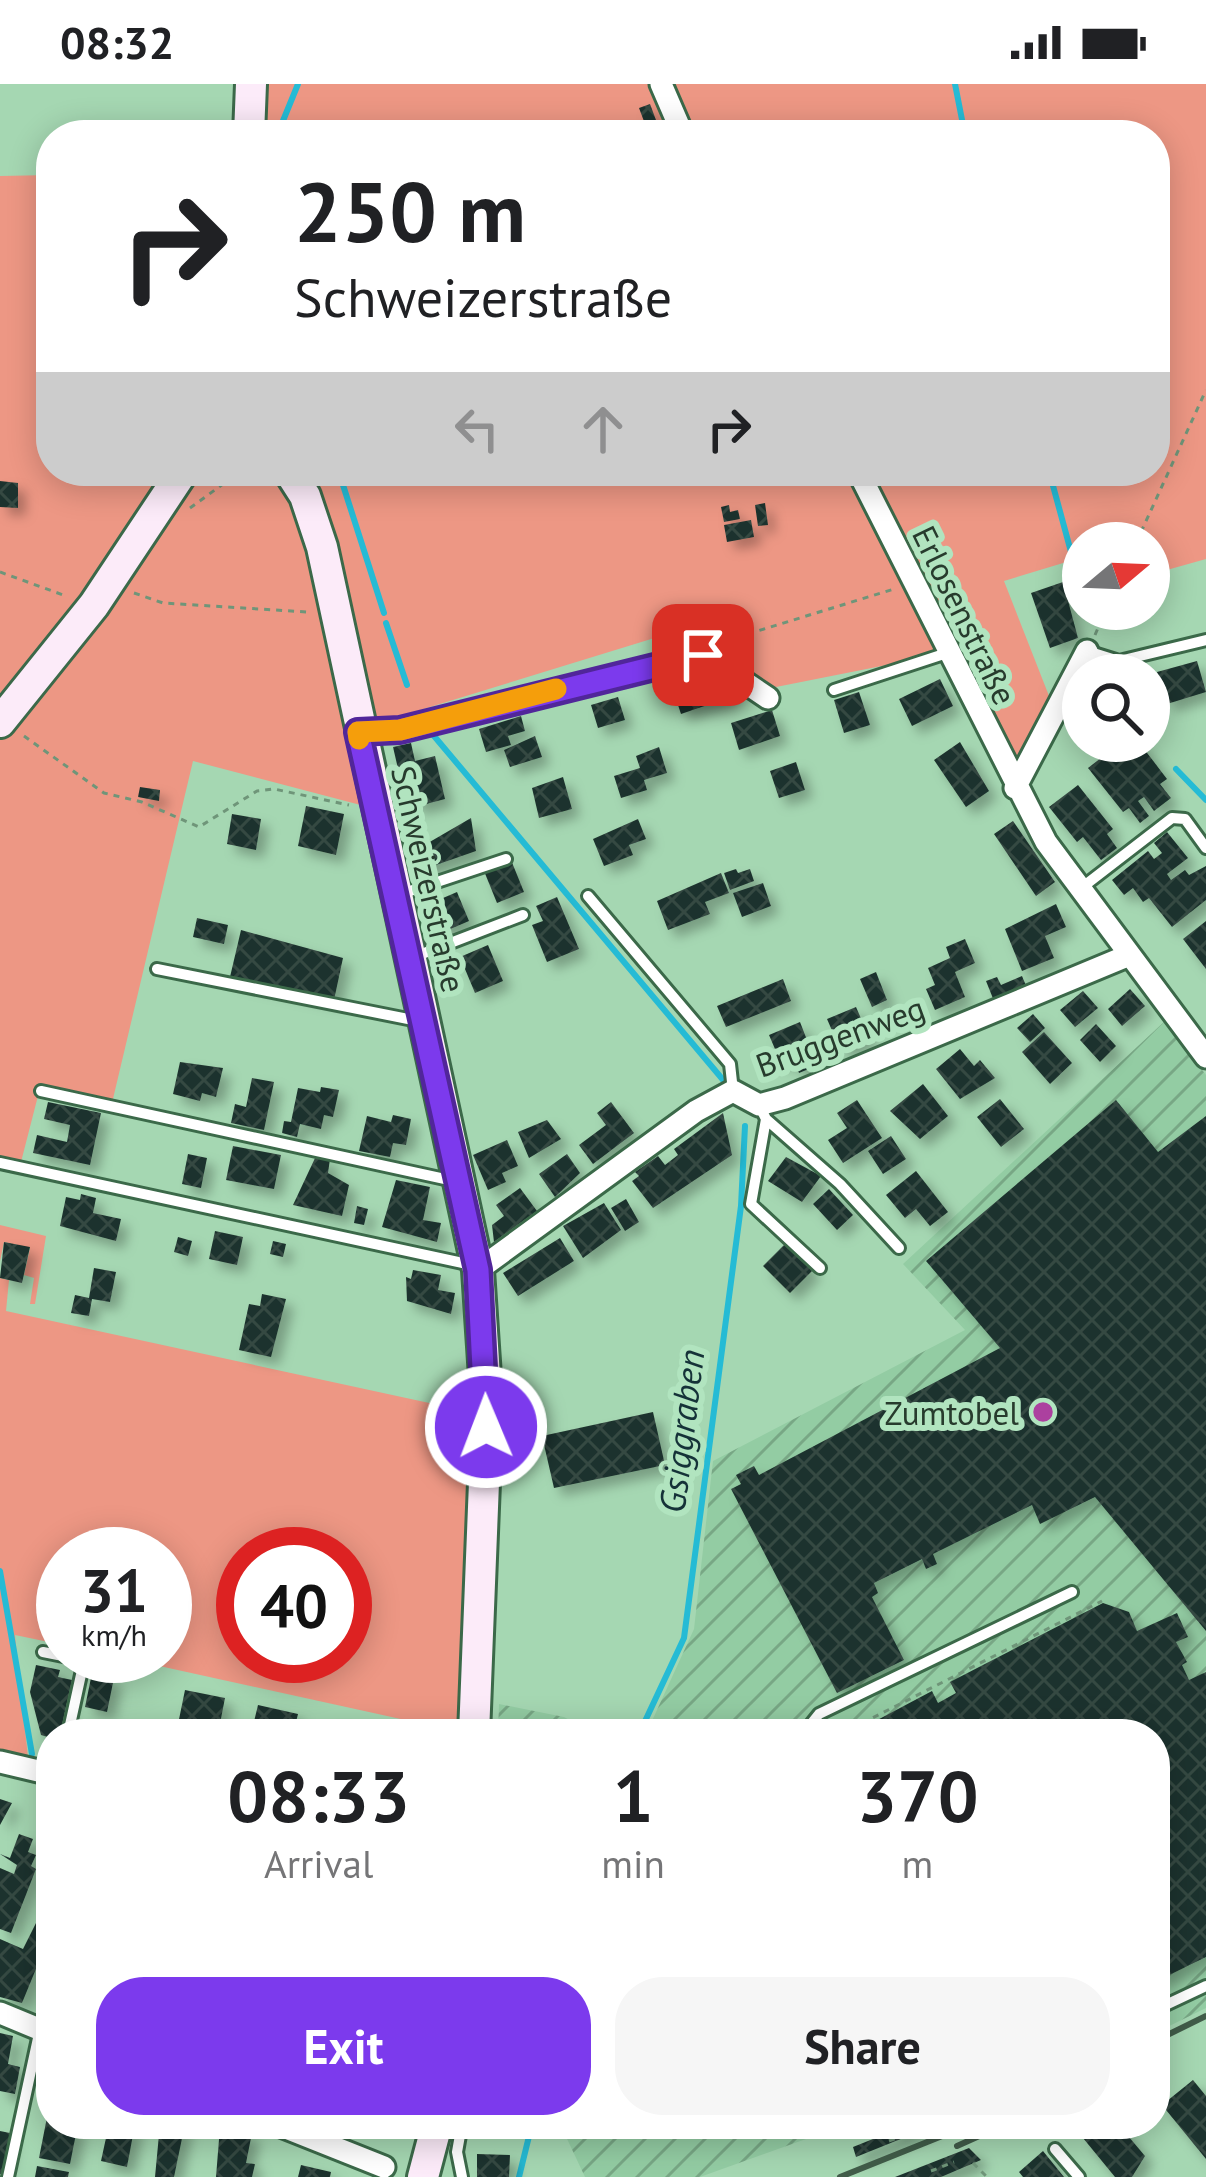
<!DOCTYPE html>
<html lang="en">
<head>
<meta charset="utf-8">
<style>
  :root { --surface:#fff; --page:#f6f6f6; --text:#202124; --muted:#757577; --accent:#7c3aed }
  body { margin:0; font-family:"PT Sans",sans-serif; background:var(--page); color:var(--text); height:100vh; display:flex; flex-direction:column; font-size:45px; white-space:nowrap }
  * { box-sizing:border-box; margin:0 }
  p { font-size:39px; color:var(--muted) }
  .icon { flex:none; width:66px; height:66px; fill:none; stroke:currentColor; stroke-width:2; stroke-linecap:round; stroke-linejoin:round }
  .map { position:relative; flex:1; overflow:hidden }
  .panel { position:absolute; left:36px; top:1635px; width:1134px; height:420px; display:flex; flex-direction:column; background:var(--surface); border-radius:48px; box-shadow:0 6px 30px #0003 }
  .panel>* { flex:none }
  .top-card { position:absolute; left:36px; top:36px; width:1134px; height:366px; border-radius:48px; box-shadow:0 6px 30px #0003; background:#fff; color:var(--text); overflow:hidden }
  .needle { width:78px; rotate:71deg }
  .fabs { position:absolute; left:1062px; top:438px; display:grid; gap:24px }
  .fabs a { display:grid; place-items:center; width:108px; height:108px; border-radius:50%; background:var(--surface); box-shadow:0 6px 30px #0003; font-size:60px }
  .speed { position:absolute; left:36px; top:1443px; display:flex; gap:24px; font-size:60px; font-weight:700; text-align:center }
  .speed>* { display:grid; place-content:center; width:156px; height:156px; border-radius:50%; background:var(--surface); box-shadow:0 6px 30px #0003; line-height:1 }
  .speed small { font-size:30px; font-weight:400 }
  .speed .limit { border:18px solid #d22; background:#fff; color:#111 }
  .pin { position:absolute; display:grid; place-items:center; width:102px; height:102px; color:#fff; margin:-51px; border-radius:24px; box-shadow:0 6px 18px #0006 }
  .me { position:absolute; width:132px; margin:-66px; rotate:359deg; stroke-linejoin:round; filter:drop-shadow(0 0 9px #0008) }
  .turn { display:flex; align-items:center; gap:42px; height:252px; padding:0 60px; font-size:54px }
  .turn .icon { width:156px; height:156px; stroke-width:2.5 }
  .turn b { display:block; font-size:84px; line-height:102px }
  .lanes { display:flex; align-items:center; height:114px; padding:0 60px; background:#0003; justify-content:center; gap:60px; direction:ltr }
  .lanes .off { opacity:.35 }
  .eta { display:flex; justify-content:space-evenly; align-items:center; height:204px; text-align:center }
  .eta b { font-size:72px; font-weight:600; line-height:84px }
  .cta { display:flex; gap:24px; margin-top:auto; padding:24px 60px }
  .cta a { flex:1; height:138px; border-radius:48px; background:var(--accent); color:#fff; font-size:48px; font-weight:600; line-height:138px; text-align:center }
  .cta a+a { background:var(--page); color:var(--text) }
  .status { display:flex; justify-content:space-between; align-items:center; height:84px; padding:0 60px; background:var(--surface); direction:ltr }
  .status svg { height:33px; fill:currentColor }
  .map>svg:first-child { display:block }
  .industrial { fill:url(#industrial-furrows) }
  .green { fill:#ed9784; fill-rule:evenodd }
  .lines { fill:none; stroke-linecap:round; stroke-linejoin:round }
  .stream { stroke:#25bbd5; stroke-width:6 }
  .building { fill:url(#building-cross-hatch); filter:url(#shadow) }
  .lane-casing { stroke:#3b6949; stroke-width:16 }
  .street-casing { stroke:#3b6949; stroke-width:27 }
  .secondary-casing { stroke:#3b6949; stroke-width:36 }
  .path { stroke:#6f9579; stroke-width:3; stroke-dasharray:6 6; stroke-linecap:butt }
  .lane { stroke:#fff; stroke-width:10 }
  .street { stroke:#fff; stroke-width:21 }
  .secondary { stroke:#fcebf9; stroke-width:30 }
  .rail { stroke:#415c49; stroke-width:6 }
  .route-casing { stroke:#51269a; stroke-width:30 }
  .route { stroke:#7c3aed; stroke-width:21 }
  .slow { stroke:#f59e0b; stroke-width:21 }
  .poi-dot { fill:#ac409f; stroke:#b1e4bf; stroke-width:4.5 }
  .labels { text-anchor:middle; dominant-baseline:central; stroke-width:12; stroke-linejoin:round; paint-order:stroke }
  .street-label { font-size:33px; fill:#273b2d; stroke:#b1e4bf }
  .poi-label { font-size:33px; fill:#273b2d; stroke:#b1e4bf; text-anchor:end }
  .water-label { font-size:36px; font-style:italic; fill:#153238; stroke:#b1e4bf }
</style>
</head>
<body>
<div class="status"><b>08:32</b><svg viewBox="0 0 49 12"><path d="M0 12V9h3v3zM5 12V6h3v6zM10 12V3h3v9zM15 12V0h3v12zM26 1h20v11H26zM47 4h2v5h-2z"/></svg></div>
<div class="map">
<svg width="1206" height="2093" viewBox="0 0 1206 2093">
  <defs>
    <pattern id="industrial-furrows" width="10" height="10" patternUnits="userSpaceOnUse" patternTransform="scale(3)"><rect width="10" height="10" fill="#93cca3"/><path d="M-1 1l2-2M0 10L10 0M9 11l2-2" fill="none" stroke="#78a785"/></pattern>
    <pattern id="building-cross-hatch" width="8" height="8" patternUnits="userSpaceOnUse" patternTransform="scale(3)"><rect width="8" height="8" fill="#1e332d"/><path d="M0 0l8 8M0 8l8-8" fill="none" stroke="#364943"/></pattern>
    <filter id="shadow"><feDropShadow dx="8" dy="8" stdDeviation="6" flood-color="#0004"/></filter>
  </defs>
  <rect width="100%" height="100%" fill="#a5d7b2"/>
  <path class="industrial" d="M1165,937L1206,991V1924L1155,1949V1650H646L694,1545L713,1377L965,1246L903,1180Z
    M499,1620L564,1633L595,1650H498Z
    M560,2040H848L700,2093H585Z"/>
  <path class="green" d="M242,0H1206V475L1149,491V459H1083V473L1004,497L1051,617L1015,686L947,569L776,603L674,548L355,646L372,724L193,677L112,1019L40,1004L21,1078L0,1074V92L51,91V387H1155V51H235Z
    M0,1141L46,1152L35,1220H30L34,1194L24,1191L30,1164L4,1158L0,1177Z
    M0,1194L9,1196L6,1227L480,1330L469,1650L114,1572H165V1470H63V1561L15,1551L29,1683L0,1676ZM243,1470H345V1572H243Z"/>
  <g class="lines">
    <path class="stream" d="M955,0L965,51
      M278,49L298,0
      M339,387L340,389
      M1049,387L1083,512
      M343,401L384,529
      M386,539L407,601
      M429,646L724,997
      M1176,685L1206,716
      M0,1487L32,1670
      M639,1650L684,1554L741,1122L745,1042
      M519,2093L532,2040"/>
  </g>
  <path class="building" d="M650,20L656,36L645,40L639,24Z
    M0,397L18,399V424L0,423Z
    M765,419L768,441L758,442L755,421Z
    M729,421L730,428L738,426L740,435L724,438L721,423Z
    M751,436L754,453L727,458L724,441Z
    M1063,498L1078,554L1050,564L1031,509Z
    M1197,577L1206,608L1167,620L1157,588Z
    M723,587L731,613L681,630L672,603Z
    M940,595L953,622L912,642L899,615Z
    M859,608L870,641L844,649L834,616Z
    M618,613L625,636L598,644L591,621Z
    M772,626L780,652L739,666L731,639Z
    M521,632L525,647L508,652L511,661L486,668L479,645Z
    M535,652L542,673L510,683L504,666Z
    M1123,657H1138L1167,695L1160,700L1171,714L1154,727L1144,713L1138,717L1149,732L1140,739L1129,724L1123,728L1088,684Z
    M960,658L989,707L966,723L934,676Z
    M411,659L415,677L435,672L445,715L415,723L409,700L402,702L393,663Z
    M659,663L667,689L644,696L647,706L621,714L614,692L640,684L636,672Z
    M796,678L805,706L779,714L770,687Z
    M563,693L572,725L539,734L532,704Z
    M1078,701L1113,745L1107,750L1117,764L1101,776L1083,753L1077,758L1049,723Z
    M140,703L160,706L159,717L138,713Z
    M306,722L344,730L336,771L298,762Z
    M232,730L261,735L256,766L227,760Z
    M471,734L476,767L416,788L409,770Z
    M638,735L646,755L629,761L633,771L604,782L593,755Z
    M1013,737L1055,798L1036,812L994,750Z
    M1167,748L1188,774L1167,790L1171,796L1185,786L1189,791L1206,782V816L1172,843L1149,814L1143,818L1133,804L1124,811L1112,796L1148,767L1154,775L1162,769L1154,759Z
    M511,776L524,808L497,819L484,787Z
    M736,785L738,789L750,785L754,797L730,806L724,789Z
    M721,789L729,809L705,818L710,830L668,846L657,817Z
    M763,799L771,822L742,833L733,809Z
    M457,808L469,837L441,849L429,820Z
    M557,813L579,865L547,878L532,841L543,837L536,822Z
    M1056,820L1066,843L1045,852L1054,874L1022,887L1005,845Z
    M197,834L228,841L224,860L193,853Z
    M1206,837V885L1183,855Z
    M241,846L343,874L334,916L230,893Z
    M965,855L975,879L955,888L965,913L935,926L926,905L935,901L928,884L950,874L946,863Z
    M488,861L503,897L475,909L460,873Z
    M876,888L887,916L872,923L860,895Z
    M1022,892L1027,904L994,917L986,897L997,893L1001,901Z
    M783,895L791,917L726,943L717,922Z
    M1130,905L1145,922L1122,942L1108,925Z
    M1083,907L1098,924L1075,943L1060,926Z
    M856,923L870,955L841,967L827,935Z
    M1033,930L1045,944L1030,958L1017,944Z
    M800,938L809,961L820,957L828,977L799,989L793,974L781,979L769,951Z
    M1096,940L1116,962L1100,978L1080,956Z
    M1044,948L1072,979L1050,1000L1022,968Z
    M960,965L974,982L980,976L995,994L960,1015L936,985Z
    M180,978L223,984L216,1013L202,1009L200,1017L173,1010Z
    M252,994L274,998L264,1046L231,1039L235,1020L246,1023Z
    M923,1000L948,1032L920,1055L890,1027Z
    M321,1003L339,1006L333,1033L324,1031L321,1045L300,1040L297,1053L282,1049L284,1037L291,1038L298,1004L320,1008Z
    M1000,1015L1024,1045L1001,1063L977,1033Z
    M857,1016L882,1054L843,1079L828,1056L847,1044L837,1029Z
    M1116,1016L1158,1068L1206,1032V1547L1095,1413L1040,1440L1032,1421L933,1470L937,1480L926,1485L922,1475L874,1499L878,1509L872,1513L904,1576L837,1609L731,1405L741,1400L736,1391L754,1382L759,1391L1000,1264L926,1177Z
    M48,1018L101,1029L90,1081L33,1069L37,1051L67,1058L70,1041L44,1035Z
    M611,1018L634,1049L593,1080L579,1061L606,1041L597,1029Z
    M723,1029L732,1071L653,1124L632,1097L639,1092L635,1088L658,1072L665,1081L678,1071L674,1065Z
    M393,1031L411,1035L406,1061L393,1059L390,1073L359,1067L367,1032L391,1038Z
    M547,1036L561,1055L529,1074L518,1048Z
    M891,1052L906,1075L883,1090L868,1067Z
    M507,1056L518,1082L502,1089L506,1098L488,1106L473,1071Z
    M233,1062L281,1071L274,1105L226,1096Z
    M188,1070L207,1074L201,1104L182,1100Z
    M567,1070L580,1089L555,1113L539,1090Z
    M316,1072L330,1075L328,1089L349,1101L342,1132L293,1121Z
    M786,1073L821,1092L802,1118L768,1097Z
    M916,1087L948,1128L930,1142L916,1125L905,1134L886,1111Z
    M396,1096L430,1103L423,1136L441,1139L437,1158L382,1143Z
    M520,1104L537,1127L494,1158L492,1141L504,1132L496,1121Z
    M829,1105L853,1131L837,1146L813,1120Z
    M81,1110L96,1114L93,1129L121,1135L116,1157L60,1142L66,1113L80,1116Z
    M626,1115L639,1138L625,1147L611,1124Z
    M604,1119L621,1146L583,1174L563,1142Z
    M357,1122L368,1125L364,1141L354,1139Z
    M215,1147L243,1153L237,1181L209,1175Z
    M178,1153L192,1157L188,1172L174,1168Z
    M560,1154L574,1177L518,1212L503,1189Z
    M273,1157L286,1160L283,1173L270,1170Z
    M4,1158L30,1163L22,1199L0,1194Z
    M786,1159L813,1186L790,1209L763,1182Z
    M94,1184L116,1188L110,1218L92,1215L89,1232L71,1229L75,1211L89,1214Z
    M413,1186L441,1191L438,1206L455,1209L451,1230L407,1217L406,1193L411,1195Z
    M262,1210L286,1215L271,1273L239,1266L249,1220L260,1222Z
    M653,1328L665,1381L554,1404L542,1352Z
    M1103,1519L1129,1528L1137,1547L1177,1529L1188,1553L1176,1558L1187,1578L1182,1581L1189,1596L1206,1588V1873L1155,1898V1650H851L932,1607L938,1619L956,1609L950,1598Z
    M36,1581L60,1586L58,1593L72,1596L60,1650L51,1654L41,1651L30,1608Z
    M92,1589L114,1594L107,1628L85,1623Z
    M185,1606L225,1614L218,1650H176Z
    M258,1621L298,1630L293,1650H251Z
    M331,1637L364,1644L363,1650H328Z
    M0,1715L12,1719L0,1741Z
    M19,1750L33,1755L28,1768L36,1771L31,1782L36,1785L11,1849L0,1845V1784L14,1790L17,1781L0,1770L10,1774Z
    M38,1835L51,1840V1861L45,1863L22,1919L0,1913V1855L23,1865Z
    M51,1900V1932L40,1927Z
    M0,1949L13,1952L8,1980L20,1983L15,2010L0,2007Z
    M1193,1996L1206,2012V2075L1162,2021Z
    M49,2023L51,2040H78L70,2080L39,2074Z
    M109,2040H135L127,2083L101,2077Z
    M160,2040H185L174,2093H155Z
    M891,2040H938L856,2073L853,2063L893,2047Z
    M1099,2040H1118L1145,2072L1132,2093H1115L1083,2054Z
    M220,2043L252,2049L246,2079L255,2080L252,2093H216Z
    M0,2047L10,2049L2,2090H0Z
    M969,2064L981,2076L941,2093H895Z
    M1043,2067L1064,2093H1023L1019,2088Z
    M477,2070L510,2071L509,2093H477Z
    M301,2081L331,2088L330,2093H298Z
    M37,2082L69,2088L68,2093H35Z"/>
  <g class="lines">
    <defs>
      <path id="lane" d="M1087,567L1119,577L1206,556
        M834,606L947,569
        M1080,805L1172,734L1185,735L1206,764
        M401,810L506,775
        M588,812L730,980L733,1007
        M414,873L523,831
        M157,885L418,937
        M41,1007L454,1097
        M759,1021L766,1035L840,1100L899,1164
        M766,1035L751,1120L820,1184
        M0,1079L472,1181
        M43,1568L63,1572
        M63,1572L84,1577L68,1650
        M475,1648L556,1650
        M803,1650L819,1630L1072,1508
        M1155,1926L1206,1902
        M462,2040L457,2068L462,2093
        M1055,2065L1079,2093
        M8,2093L40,1945"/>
      <path id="street" d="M661,0L683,51
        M858,387L1046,758L1206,973
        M358,648L401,646L703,570L768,614
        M1015,704L1087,567
        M478,1186L696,1027L733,1007L759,1021L785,1014L1127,872
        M0,1678L51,1690
        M0,1929L51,1950
        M276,2040L384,2083"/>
      <path id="secondary" d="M249,51L251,0
        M289,387L305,412L322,463L478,1186L487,1323L474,1650
        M0,638L94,521L183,387
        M423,2093L437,2040"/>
    </defs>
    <use href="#lane" class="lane-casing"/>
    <use href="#street" class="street-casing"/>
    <use href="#secondary" class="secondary-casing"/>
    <path class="path" d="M190,424L241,387
      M1136,459L1206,306
      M0,488L66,512
      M134,509L163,519L308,528
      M1095,551L1106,525
      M725,557L894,505
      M24,652L104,709L142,718L199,743L257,707L274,705L349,721
      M841,1650L1102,1517
      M889,2057L910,2049
      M973,2079L987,2093
      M931,2087L954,2078"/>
    <use href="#lane" class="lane"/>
    <use href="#street" class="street"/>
    <use href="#secondary" class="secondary"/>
    <path class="rail" d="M1155,1957L1206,1932
      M957,2062L1006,2040
      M840,2093L972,2040"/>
  </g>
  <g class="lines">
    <defs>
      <path id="route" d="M486,1343L478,1186L358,648L400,646L703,571"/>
    </defs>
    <use href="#route" class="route-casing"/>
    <use href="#route" class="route"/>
    <path class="slow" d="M359,655L358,648L400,646L556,605"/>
  </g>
  <circle class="poi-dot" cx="1043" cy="1328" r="12"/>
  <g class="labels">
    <g class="street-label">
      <text transform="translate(965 531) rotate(64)">Erlosenstraße</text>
      <text transform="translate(429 795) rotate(77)">Schweizerstraße</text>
      <text transform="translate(840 952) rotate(-20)">Bruggenweg</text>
    </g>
    <g class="poi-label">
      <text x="1019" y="1328">Zumtobel</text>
    </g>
    <g class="water-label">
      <text transform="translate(681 1347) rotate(-83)">Gsiggraben</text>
    </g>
  </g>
</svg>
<div class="fabs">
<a><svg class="needle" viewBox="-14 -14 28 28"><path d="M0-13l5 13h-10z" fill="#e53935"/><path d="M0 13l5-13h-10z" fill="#757577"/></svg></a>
<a><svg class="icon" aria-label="search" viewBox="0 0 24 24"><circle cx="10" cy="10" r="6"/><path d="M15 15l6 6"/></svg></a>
</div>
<div class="speed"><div>31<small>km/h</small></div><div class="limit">40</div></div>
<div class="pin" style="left:703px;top:571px;background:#d93025"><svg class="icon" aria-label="arrive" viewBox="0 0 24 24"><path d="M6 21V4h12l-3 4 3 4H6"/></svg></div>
<svg class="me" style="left:486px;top:1343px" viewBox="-20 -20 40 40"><circle r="17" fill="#7c3aed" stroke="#fff" stroke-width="3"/><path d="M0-11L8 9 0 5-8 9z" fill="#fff"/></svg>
<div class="top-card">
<div class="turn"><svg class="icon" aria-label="right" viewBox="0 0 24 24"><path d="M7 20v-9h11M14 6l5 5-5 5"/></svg><div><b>250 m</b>Schweizerstraße</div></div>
<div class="lanes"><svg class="icon off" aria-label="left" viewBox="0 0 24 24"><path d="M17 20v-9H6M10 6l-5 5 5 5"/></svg><svg class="icon off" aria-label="ahead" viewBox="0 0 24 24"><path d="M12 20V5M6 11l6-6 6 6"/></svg><svg class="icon" aria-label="right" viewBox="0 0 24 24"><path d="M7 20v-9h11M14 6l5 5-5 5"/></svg></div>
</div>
<section class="panel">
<div class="eta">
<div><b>08:33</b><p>Arrival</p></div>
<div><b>1</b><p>min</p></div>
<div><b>370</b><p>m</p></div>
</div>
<div class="cta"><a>Exit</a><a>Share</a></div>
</section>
</div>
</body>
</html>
